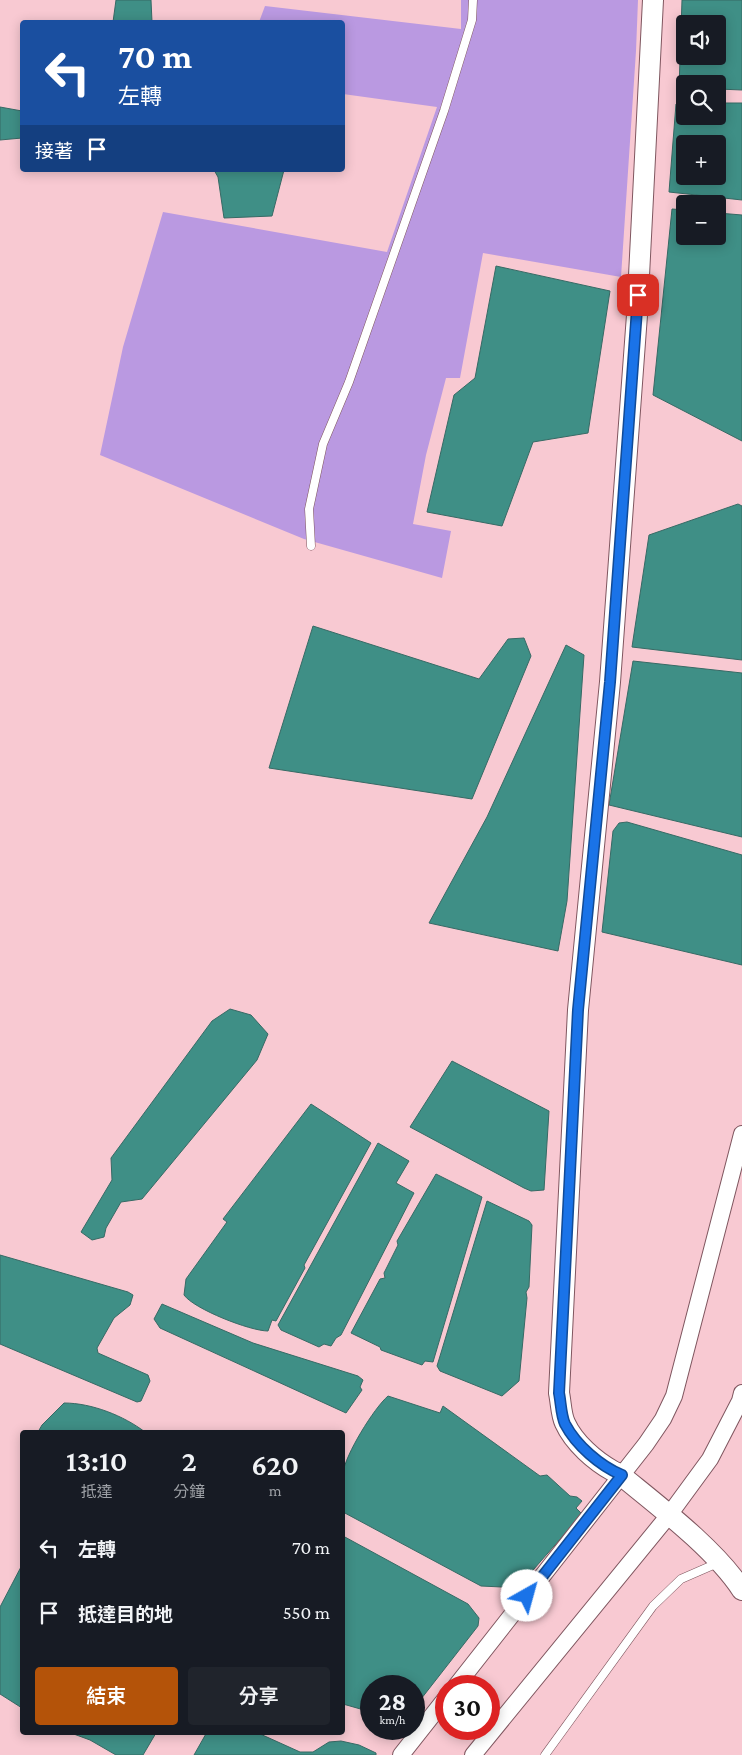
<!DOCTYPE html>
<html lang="zh-TW">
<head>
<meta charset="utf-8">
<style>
  :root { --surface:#171b24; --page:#20242c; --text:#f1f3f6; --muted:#9ea1a6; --accent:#b45309 }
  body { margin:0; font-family:"Crimson Pro","Noto Sans TC",serif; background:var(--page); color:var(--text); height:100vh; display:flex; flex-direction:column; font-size:19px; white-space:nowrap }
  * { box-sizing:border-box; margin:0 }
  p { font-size:16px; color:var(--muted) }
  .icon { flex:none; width:28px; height:28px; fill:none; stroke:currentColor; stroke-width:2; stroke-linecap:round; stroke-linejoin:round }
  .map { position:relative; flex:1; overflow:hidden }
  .panel { position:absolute; left:20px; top:1430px; width:325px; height:305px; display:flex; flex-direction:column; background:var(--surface); border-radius:5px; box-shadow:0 2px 12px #0003 }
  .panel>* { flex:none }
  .guide { position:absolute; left:20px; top:20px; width:325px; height:152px; border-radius:5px; box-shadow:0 2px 12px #0003; background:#1a4fa0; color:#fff; overflow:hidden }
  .tools { position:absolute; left:676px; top:15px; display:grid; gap:10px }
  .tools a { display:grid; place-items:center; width:50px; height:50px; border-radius:5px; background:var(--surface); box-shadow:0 2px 12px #0003; font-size:25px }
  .speed { position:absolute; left:360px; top:1675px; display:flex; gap:10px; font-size:25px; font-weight:700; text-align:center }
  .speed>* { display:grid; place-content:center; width:65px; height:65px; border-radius:50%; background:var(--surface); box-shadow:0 2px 12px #0003; line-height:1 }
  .speed small { font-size:12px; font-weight:400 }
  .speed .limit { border:8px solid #d22; background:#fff; color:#111 }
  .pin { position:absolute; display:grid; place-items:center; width:42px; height:42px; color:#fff; margin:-21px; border-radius:10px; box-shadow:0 2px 8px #0006 }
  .me { position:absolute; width:55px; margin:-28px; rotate:38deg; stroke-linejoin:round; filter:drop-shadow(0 0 4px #0008) }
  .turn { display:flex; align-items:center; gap:18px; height:105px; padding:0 15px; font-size:22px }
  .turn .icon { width:65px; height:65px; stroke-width:2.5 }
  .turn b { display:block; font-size:35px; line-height:42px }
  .then { display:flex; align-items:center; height:48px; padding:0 15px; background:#0003; gap:10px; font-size:19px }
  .eta { display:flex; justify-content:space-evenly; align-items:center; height:85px; text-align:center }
  .eta b { font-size:30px; font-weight:600; line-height:35px }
  .button { display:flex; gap:10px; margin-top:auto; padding:10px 15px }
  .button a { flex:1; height:58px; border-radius:5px; background:var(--accent); color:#fff; font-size:20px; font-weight:600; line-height:58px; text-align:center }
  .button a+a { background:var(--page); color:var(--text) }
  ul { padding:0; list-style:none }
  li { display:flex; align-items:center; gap:15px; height:65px; padding:0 15px }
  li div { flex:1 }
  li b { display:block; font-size:19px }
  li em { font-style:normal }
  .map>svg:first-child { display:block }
  .green { fill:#ba99e1 }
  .water { fill:#3f8f86; stroke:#376a65; fill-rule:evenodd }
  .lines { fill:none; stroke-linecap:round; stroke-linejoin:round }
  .service-casing { stroke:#7f565f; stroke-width:9 }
  .minor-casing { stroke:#7f565f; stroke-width:18 }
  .tertiary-casing { stroke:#7f565f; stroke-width:22 }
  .service { stroke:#fff; stroke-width:8 }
  .minor { stroke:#fff; stroke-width:16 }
  .tertiary { stroke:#fff; stroke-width:20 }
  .route-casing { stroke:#114b97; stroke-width:12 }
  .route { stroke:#1a73e8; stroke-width:9 }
</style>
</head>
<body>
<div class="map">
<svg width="742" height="1755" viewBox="0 0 742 1755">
  <rect width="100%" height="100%" fill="#f8c9d2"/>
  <path class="green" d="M461,0H638L636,51L621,277L483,253L460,378H446L426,455L413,524L451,531L442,578L304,539L100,455L123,347L163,212L387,252L437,107L343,94L342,22H259L265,6L461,29Z"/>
  <path class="water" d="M116,0H151L152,22H113Z
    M682,0H742V90L718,89V84H685V89H679ZM685,24H718V56H685Z
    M718,103H742V200L669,192L676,104H685V116H718ZM685,144H718V176H685Z
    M0,107L22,111V138L0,140Z
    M214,170H284L272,216L224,218L218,177Z
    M672,209L685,210V236H718V213L742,215V441L653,395Z
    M496,266L610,291L588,433L533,442L502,526L427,512L454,395L475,378Z
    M738,504L742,506V660L632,647L649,535Z
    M313,626L479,679L508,639L524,638L531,656L472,799L269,768Z
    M566,645L584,655L567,901L558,951L429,923L487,817Z
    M633,661L742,673V837L609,805Z
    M627,822L742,855V965L602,932L613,831L619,823Z
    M230,1009L251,1015L268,1034L257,1060L142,1199L121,1202L106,1228L104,1237L92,1240L81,1232L112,1180L111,1158L212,1021Z
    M452,1061L549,1111L544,1190L531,1191L524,1188L410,1127Z
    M311,1104L371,1143L304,1265L305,1268L276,1321L272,1320L268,1331C250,1331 194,1309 184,1295L186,1279L227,1222L223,1219Z
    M378,1143L409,1161L396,1183L414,1193L341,1335L336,1338L331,1346L324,1344L319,1347L281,1330L278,1325Z
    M436,1174L482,1197L433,1362L425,1361L422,1365L381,1350L380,1347L351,1333L380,1279L385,1278L384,1273L398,1245L397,1241Z
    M487,1201L529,1221L532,1225L529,1287L526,1292L527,1298L519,1381L502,1396L440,1371L437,1366Z
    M0,1255L128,1292L133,1295L130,1305L114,1318L97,1348L98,1353L148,1375L150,1381L141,1401L137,1402L0,1344Z
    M162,1304L253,1343L358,1376L363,1380L360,1387L362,1390L346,1413L160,1328L154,1319Z
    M388,1396L440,1413L443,1406L540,1476L547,1475L570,1496L577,1497L582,1501L576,1508L582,1514L513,1593L502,1587L481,1586L343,1512C343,1499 341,1485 343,1473C345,1455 374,1408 388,1396Z
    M64,1403C92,1403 124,1416 145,1432H38L42,1425Z
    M343,1536L468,1604L479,1618L478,1626L414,1708V1686H371V1712L343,1704Z
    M22,1565V1708L0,1694V1607Z
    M207,1732L258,1733L300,1752H313L329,1742L341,1741L359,1745L376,1753V1755H194Z
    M71,1733H156L143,1755H116L90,1740Z"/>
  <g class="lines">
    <defs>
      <path id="service" d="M311,546L309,509L323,444L349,382L444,111L472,20L473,0
        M545,1755L653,1606L681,1579L720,1562"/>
      <path id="minor" d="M456,1686L646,1444L663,1419L674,1396L742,1134
        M401,1755L446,1698
        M473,1755L669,1515L710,1459L740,1401L742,1393"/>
      <path id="tertiary" d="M653,0L637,315L610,682L578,1010L559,1393C561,1402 561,1415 565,1423C574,1443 595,1461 613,1471C617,1473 620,1474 623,1477C661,1508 716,1550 742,1590"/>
    </defs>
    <use href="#service" class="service-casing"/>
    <use href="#minor" class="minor-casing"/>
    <use href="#tertiary" class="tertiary-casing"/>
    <use href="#service" class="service"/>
    <use href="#minor" class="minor"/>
    <use href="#tertiary" class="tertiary"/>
  </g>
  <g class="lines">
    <defs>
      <path id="route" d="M527,1596L622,1475C600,1466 576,1445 565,1424C561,1415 561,1403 559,1393L578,1010L610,682L638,295"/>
    </defs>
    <use href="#route" class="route-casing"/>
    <use href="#route" class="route"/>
  </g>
</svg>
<div class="tools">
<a><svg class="icon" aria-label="sound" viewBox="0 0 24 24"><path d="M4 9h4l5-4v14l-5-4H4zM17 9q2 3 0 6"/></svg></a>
<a><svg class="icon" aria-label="search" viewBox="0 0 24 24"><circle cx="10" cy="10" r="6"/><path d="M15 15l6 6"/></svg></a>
<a>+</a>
<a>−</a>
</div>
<div class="speed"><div>28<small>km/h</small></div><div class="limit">30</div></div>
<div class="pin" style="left:638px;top:295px;background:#d93025"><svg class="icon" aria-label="arrive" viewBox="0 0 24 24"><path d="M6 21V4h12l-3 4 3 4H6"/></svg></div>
<svg class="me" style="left:527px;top:1596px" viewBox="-20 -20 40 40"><circle r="19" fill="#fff"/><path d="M0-13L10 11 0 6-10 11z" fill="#1a73e8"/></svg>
<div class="guide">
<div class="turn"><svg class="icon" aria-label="left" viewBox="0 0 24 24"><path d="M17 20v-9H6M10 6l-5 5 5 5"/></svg><div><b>70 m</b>左轉</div></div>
<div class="then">接著<svg class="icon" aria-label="arrive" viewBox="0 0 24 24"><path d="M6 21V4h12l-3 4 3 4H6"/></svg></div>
</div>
<section class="panel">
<div class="eta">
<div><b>13:10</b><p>抵達</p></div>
<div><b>2</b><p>分鐘</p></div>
<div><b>620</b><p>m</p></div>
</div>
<ul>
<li><svg class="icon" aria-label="left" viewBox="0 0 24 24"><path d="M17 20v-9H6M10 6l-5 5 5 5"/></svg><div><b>左轉</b></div><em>70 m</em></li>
<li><svg class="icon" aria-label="arrive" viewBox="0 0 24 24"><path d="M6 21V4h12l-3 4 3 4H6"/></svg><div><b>抵達目的地</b></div><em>550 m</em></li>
</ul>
<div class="button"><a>結束</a><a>分享</a></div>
</section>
</div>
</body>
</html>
